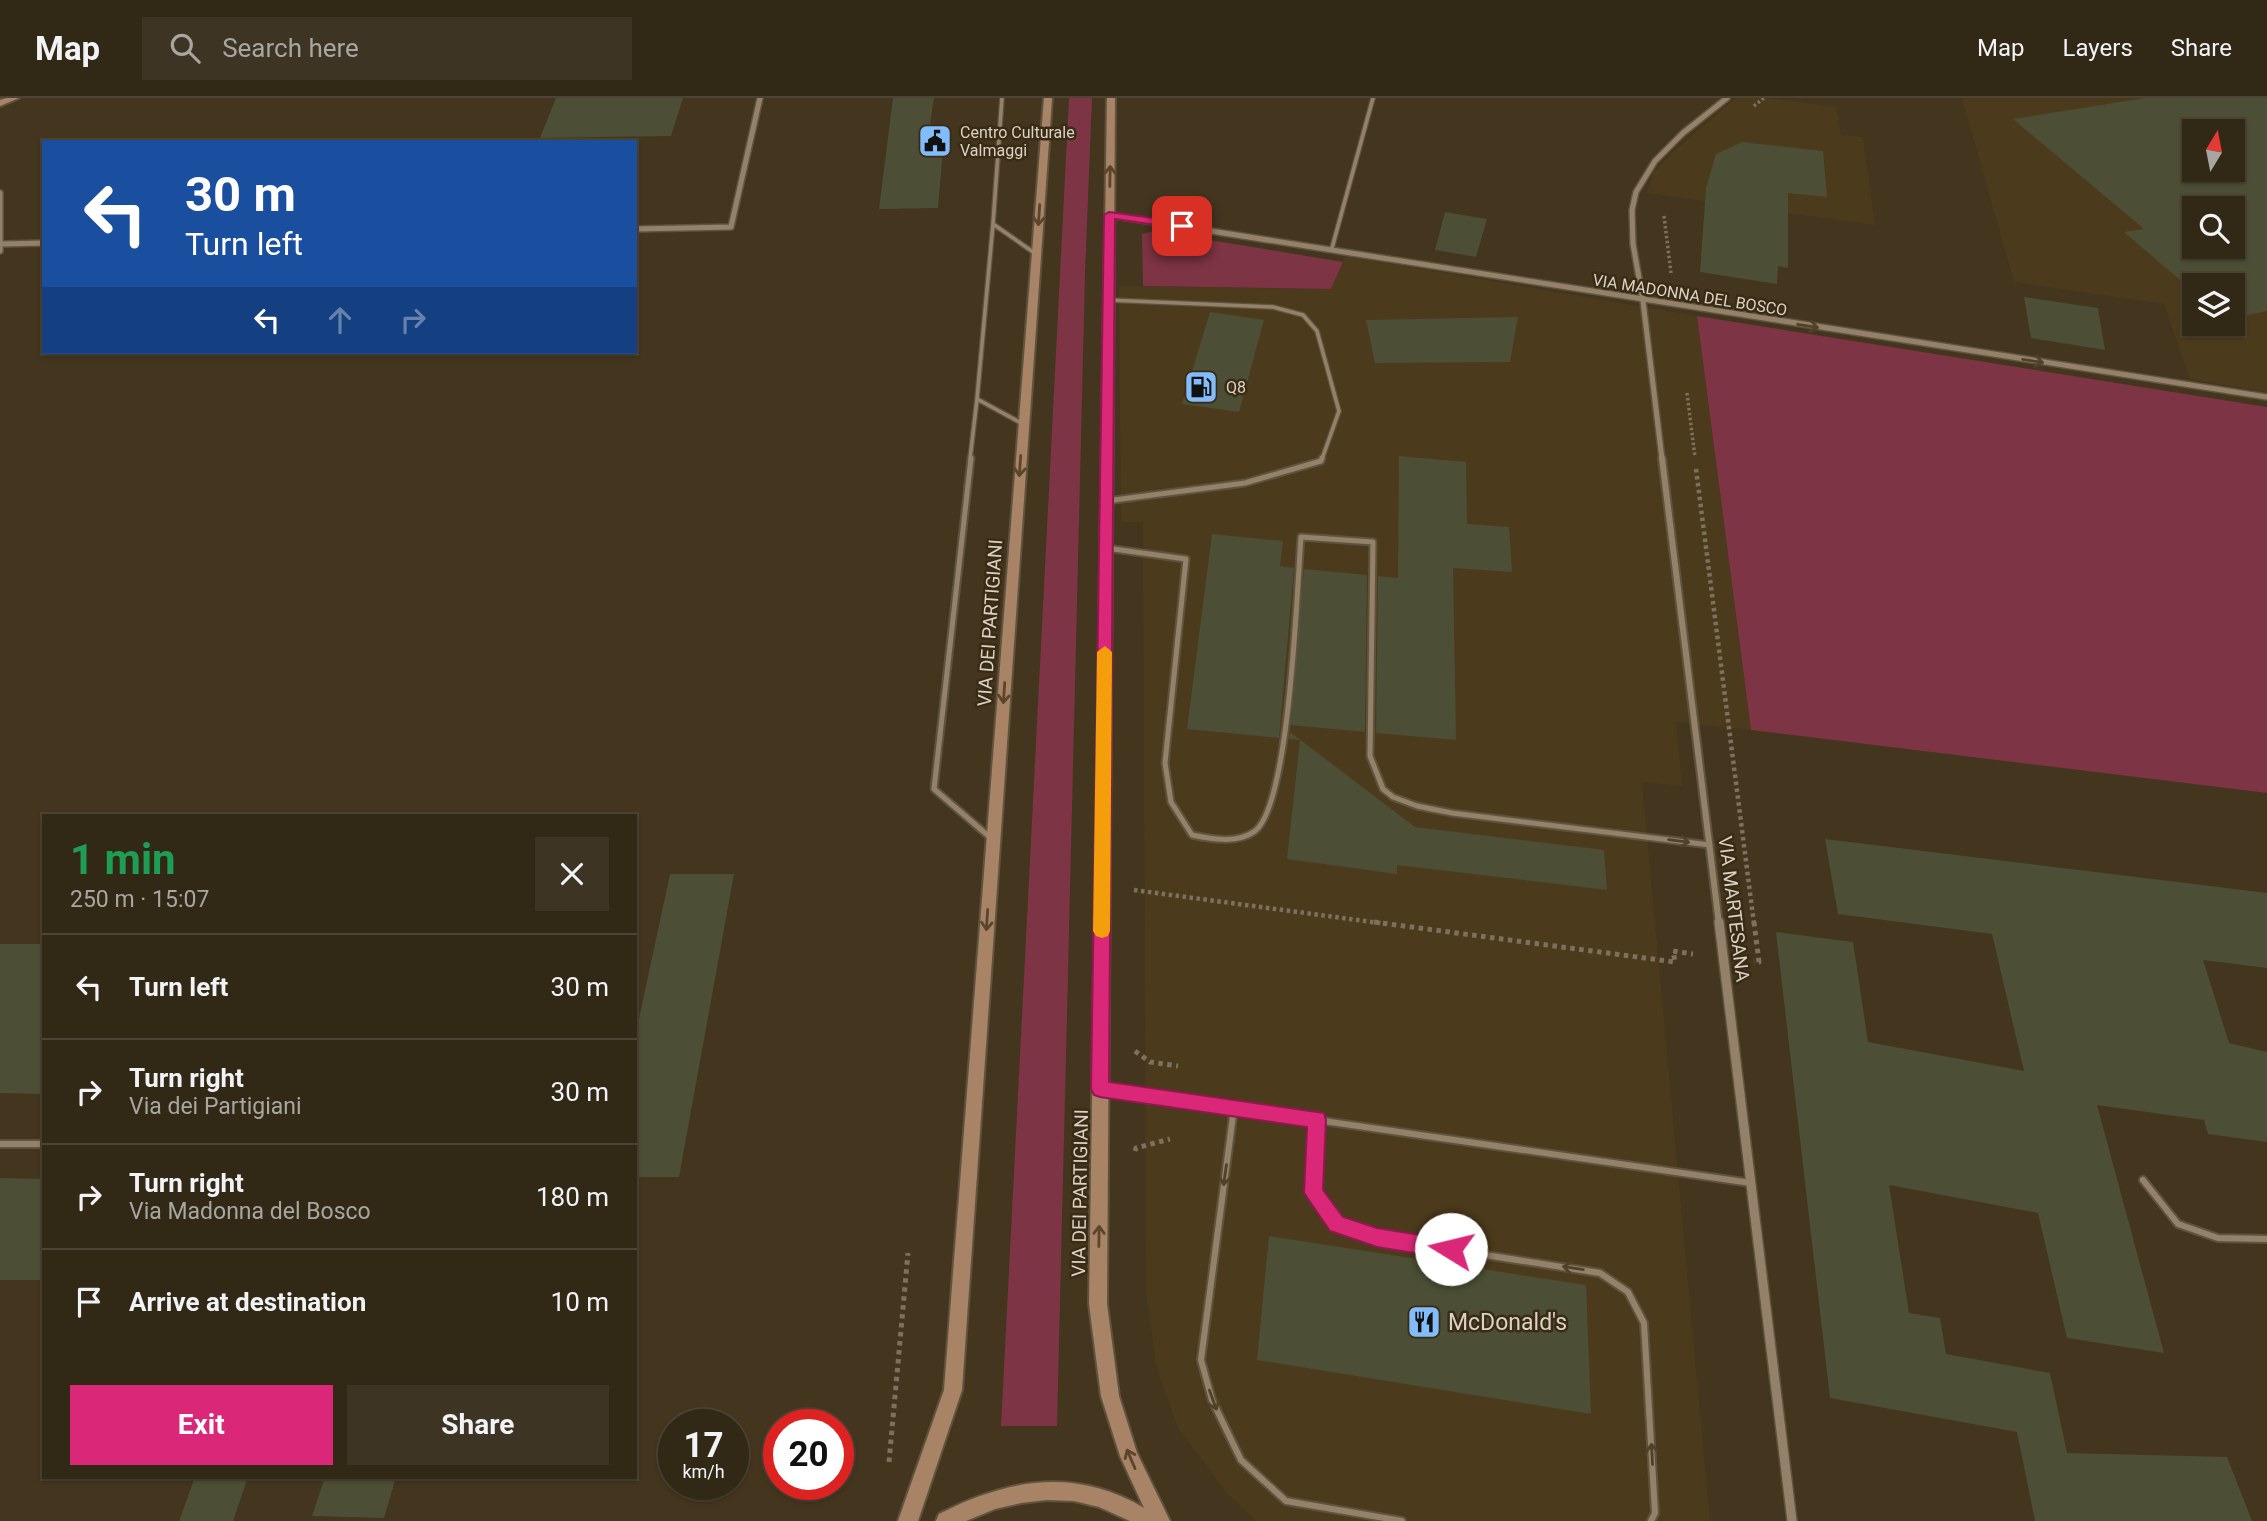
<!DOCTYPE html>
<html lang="en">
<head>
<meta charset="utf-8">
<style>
  :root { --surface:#322816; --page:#3d3423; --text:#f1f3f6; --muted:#a8a6a1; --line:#4d4435; --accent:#db2777 }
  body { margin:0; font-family:Roboto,sans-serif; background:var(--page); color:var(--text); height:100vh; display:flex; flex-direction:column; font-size:26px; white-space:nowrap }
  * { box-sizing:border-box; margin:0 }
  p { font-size:23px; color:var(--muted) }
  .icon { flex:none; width:38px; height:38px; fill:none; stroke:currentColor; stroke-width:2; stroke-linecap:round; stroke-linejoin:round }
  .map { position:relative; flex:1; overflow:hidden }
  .panel { position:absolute; left:42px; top:716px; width:595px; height:665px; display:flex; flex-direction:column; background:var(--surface); border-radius:0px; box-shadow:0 2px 5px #0004,0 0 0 2px var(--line) }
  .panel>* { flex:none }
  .hud { position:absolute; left:42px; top:42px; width:595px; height:214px; border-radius:0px; box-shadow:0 2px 5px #0004,0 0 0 2px var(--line); background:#1a4fa0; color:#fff; overflow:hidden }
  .needle { width:46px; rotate:10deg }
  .controls { position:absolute; left:2182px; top:21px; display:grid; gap:14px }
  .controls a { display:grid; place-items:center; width:63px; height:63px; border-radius:0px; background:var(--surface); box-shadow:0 2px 5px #0004,0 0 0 2px var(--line); font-size:35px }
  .speed { position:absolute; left:658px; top:1311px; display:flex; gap:14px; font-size:35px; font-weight:700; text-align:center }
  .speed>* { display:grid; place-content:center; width:91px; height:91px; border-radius:50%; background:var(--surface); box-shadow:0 2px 5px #0004,0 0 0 2px var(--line); line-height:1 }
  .speed small { font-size:18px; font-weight:400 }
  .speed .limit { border:10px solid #d22; background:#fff; color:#111 }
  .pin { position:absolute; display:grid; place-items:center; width:60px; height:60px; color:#fff; margin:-30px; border-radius:14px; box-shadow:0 4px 10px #0006 }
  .me { position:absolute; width:77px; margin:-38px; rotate:279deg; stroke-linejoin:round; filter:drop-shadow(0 0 5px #0008) }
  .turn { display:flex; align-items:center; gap:24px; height:147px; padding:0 28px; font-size:32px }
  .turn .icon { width:91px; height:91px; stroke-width:2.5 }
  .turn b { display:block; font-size:49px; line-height:60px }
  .lanes { display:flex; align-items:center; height:66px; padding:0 28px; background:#0003; justify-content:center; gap:35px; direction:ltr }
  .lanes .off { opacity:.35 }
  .round { display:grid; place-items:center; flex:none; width:74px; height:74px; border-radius:0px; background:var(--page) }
  .headline { display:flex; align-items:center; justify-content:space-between; height:119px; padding:0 28px }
  h1 { font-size:42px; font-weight:700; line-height:52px; color:#1e9e55 }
  .button { display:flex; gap:14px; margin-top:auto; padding:14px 28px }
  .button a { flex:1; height:80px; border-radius:0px; background:var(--accent); color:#fff; font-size:28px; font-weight:700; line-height:80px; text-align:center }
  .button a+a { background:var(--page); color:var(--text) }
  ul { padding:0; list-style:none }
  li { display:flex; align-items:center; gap:21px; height:105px; padding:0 28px; border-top:2px solid var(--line) }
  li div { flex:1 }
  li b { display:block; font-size:26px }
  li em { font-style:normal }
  header { display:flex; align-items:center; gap:42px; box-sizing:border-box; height:98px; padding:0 35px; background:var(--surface); border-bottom:2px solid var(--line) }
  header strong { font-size:33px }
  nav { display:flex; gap:38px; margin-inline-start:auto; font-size:24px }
  .search { width:490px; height:63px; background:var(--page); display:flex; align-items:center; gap:18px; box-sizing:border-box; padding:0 24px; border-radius:0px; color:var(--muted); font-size:26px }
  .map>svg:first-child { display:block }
  .built { fill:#4c3a1c; fill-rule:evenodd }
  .green { fill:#7d3444 }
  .building { fill:#4c4f35; fill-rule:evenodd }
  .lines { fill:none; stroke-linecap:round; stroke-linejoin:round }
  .lane-far2-casing { stroke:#5f533f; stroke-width:6 }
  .lane-far1-casing { stroke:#5f533f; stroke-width:9 }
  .lane-casing { stroke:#5f533f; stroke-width:10 }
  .street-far2-casing { stroke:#5f533f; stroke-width:8 }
  .street-far1-casing { stroke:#5f533f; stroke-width:10 }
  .street-casing { stroke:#5f533f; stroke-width:12 }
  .secondary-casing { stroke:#5f533f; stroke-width:4 }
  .path-far2 { stroke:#7d715e; stroke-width:3.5; stroke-dasharray:2.5 2.5; stroke-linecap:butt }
  .path-far1 { stroke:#7d715e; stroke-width:4.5; stroke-dasharray:3.5 3.5; stroke-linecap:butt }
  .path { stroke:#7d715e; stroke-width:5; stroke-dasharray:4.5 4.5; stroke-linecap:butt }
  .lane-far2 { stroke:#938269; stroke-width:3.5 }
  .lane-far1 { stroke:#938269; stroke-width:5 }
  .lane { stroke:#938269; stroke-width:6 }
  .street-far2 { stroke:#938269; stroke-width:5 }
  .street-far1 { stroke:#938269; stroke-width:6 }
  .street { stroke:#938269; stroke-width:9 }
  .secondary { fill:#a98366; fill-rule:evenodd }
  .oneway { stroke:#5b452d }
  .oneway2 { stroke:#504129 }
  .route { fill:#db2777; stroke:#8e194d; stroke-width:2 }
  .slow { fill:#f59e0b }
  .labels { text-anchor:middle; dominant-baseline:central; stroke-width:5; stroke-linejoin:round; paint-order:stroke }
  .far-poi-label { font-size:16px; fill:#dbd2c5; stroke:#392b14; text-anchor:start }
  .far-street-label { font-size:16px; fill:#dbd2c5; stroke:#392b14 }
  .street-label { font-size:19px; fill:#dbd2c5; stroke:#392b14 }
  .near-poi-label { font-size:23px; fill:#dbd2c5; stroke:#392b14; text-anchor:start }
</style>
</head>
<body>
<header>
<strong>Map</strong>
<div class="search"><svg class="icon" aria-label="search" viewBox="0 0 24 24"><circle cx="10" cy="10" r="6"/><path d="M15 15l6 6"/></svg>Search here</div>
<nav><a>Map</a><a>Layers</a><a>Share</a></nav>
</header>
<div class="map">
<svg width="2267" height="1423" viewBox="0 0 2267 1423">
  <rect width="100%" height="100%" fill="#43351e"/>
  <path class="built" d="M1736,0H1768L1836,9L1841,37L1863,39L1875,127L1646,95L1654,74L1674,53Z
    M1962,0H2267V294L2190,281L2164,206L2014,184ZM2194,33H2233V72H2194ZM2194,110H2233V149H2194ZM2194,187H2233V226H2194Z
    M1345,158L1697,218L1751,632L1676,624L1682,688L1642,684L1710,1423H1256L1226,1394L1178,1330L1156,1268L1146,1193L1143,424H1121L1119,188L1331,191Z"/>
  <path class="green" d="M1069,0H1092L1085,176L1057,1328H1001Z
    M1155,133L1343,164L1331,191L1143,188L1142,136Z
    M1697,218L2267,309V695L1751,632Z"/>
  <path class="building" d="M556,0H683L671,38L540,40Z
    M893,0H934L930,26L945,28L938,110L879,111Z
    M2145,0H2267V213L2233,220V187H2194V194L2124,134L2144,131L2013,21ZM2194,33H2233V72H2194ZM2194,110H2233V149H2194Z
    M1742,44L1823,53L1827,99L1788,95V170L1778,168L1777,186L1700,174L1706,90L1716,56Z
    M1445,114L1487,121L1476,159L1435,152Z
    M2024,199L2098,210L2105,252L2031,240Z
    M1210,214L1264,222L1239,314L1182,306Z
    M1518,219L1510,264L1375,265L1366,222Z
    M1399,358L1466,364L1467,426L1509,429L1512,474L1453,470L1456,642L1376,635L1378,478L1398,480Z
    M1212,436L1283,443L1280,468L1294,470L1279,640L1187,631Z
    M1304,471L1367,477L1365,634L1291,627Z
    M1290,634L1415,729L1604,752L1607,792L1397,767V776L1287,761L1300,642L1289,641Z
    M1825,741L2267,795V870L2203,862L2229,945L2267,954V1044L2208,1036L2204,1022L2097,1007L2164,1255L2067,1240L2038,1115L1889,1087L1909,1215L1940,1220L1946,1256L2050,1275L2067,1355L2227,1359L2252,1423H2035L2017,1334L1830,1300L1776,834L1853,844L1868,944L2024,973L1992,836L1838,816Z
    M670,776H734L679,1079H635V939Z
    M0,846H44V996L0,995Z
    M0,1080L44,1081V1182H0Z
    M1269,1138L1586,1187L1591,1316L1257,1262Z
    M195,1379H248L233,1423H179Z
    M325,1379H396L384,1420L312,1418Z"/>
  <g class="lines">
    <defs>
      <path id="lane-far2" d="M1002,0L993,126L1036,156
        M993,126L977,301L1023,326
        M1332,150L1373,0
        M1108,202L1273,209L1303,217L1317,233L1339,313L1322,361
        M970,361L977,301"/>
      <path id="lane-far1" d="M971,360L934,691L992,741
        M1106,403L1245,385L1321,363L1322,360
        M1106,450L1186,461L1165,665L1171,704L1192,737C1211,741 1238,746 1255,733C1290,706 1297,490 1301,439L1373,444L1370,658L1383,691L1393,699L1417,708L1452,715L1710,747"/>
      <path id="lane" d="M1103,991L1751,1085
        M1234,1010L1201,1262L1212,1302L1241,1362L1286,1403L1402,1423
        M1317,1022L1314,1095L1337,1127L1377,1140L1600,1175L1628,1194L1644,1225L1655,1415L1651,1423
        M0,1046H44
        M2143,1082L2178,1126L2218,1140L2267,1141"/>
      <path id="street-far2" d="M0,95V153
        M1109,117L2267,299
        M635,131L731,129L760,0
        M2,146L44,145
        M1662,361L1643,203L1633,146L1632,112L1636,94L1655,63L1683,35L1727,0"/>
      <path id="street-far1" d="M1662,360L1719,826"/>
      <path id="street" d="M1719,824L1792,1423"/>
      <path id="secondary" d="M6,0H19L0,8V2Z
        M1044,0H1052L962,1292L918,1423H898L944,1292Z
        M1107,0H1115L1107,1206L1119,1298L1137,1355L1170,1423H1130L1099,1409L1074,1403L1047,1402L1021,1405L995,1411L966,1423H936L939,1416C1007,1381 1075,1369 1144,1410L1120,1358L1101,1298L1089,1206Z"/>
    </defs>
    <use href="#lane-far2" class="lane-far2-casing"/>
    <use href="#lane-far1" class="lane-far1-casing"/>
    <use href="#lane" class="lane-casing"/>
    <use href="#street-far2" class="street-far2-casing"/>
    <use href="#street-far1" class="street-far1-casing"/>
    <use href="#street" class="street-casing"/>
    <use href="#secondary" class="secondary-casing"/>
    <path class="path-far2" d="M1754,8L1764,0
      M1664,118L1671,175
      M1687,295L1695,359"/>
    <path class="path-far1" d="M1696,371L1754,826
      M1134,792L1387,826"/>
    <path class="path" d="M1374,824L1675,864L1673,853L1693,856
      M1754,824L1759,864H1754
      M1135,953L1150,964L1178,968
      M1135,1053L1136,1050L1170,1041
      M889,1364L908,1155"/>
    <use href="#lane-far2" class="lane-far2"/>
    <use href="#lane-far1" class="lane-far1"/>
    <use href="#lane" class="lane"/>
    <use href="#street-far2" class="street-far2"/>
    <use href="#street-far1" class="street-far1"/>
    <use href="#street" class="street"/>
    <use href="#secondary" class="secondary"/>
  </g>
  <defs><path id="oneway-shaft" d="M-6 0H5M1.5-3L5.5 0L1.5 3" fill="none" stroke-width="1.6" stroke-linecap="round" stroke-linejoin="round" transform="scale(1.75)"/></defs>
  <g class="oneway">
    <use href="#oneway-shaft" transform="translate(1110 78) rotate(-89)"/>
    <use href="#oneway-shaft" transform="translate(1039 117) rotate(94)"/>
    <use href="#oneway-shaft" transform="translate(1020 368) rotate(94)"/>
    <use href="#oneway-shaft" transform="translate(1004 595) rotate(94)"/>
    <use href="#oneway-shaft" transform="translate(987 822) rotate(94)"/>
    <use href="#oneway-shaft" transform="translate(1099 1138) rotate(-89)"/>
    <use href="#oneway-shaft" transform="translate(1131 1361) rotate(-113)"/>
  </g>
  <g class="oneway2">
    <use href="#oneway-shaft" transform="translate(1808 228) rotate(9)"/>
    <use href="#oneway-shaft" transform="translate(2033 263) rotate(9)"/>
    <use href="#oneway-shaft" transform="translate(1679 743) rotate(7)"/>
    <use href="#oneway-shaft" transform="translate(1225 1077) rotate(98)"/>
    <use href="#oneway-shaft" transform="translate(1573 1170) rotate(-171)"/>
    <use href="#oneway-shaft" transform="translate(1213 1302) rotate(70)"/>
    <use href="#oneway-shaft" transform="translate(1652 1356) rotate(-93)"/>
  </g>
  <path class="route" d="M1109,114L1182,124L1188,128L1182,131L1115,121L1109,984L1324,1015L1326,1022L1323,1092L1343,1119L1377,1130L1451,1142L1458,1144L1461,1151L1458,1158L1451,1161L1377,1149L1330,1133L1304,1095L1307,1029L1100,999L1094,997L1091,991L1104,117Z"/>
  <path class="slow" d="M1105,548L1112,554L1110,833L1108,838L1102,840L1096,838L1093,833L1097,554Z"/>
  <defs>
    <symbol id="civic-square" viewBox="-11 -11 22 22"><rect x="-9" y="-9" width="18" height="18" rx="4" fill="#82bcfa" stroke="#392b14"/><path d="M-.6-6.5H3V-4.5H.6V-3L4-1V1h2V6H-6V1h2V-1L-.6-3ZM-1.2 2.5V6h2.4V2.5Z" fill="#111"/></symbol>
    <symbol id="fuel-square" viewBox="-11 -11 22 22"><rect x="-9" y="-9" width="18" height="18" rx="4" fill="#82bcfa" stroke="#392b14"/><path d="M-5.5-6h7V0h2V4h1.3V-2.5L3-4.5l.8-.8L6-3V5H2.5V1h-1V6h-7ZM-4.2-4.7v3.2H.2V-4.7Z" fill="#111"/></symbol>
    <symbol id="restaurant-square" viewBox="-11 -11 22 22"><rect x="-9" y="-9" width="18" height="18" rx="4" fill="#82bcfa" stroke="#392b14"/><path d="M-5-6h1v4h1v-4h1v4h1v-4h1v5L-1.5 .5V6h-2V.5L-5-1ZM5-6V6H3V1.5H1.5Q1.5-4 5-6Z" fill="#111"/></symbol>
  </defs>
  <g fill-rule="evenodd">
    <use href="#civic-square" x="916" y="24" width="38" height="38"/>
    <use href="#fuel-square" x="1182" y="270" width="38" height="38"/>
    <use href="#restaurant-square" x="1405" y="1205" width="38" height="38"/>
  </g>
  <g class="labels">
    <g class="far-poi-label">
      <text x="960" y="34">Centro Culturale<tspan x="960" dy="18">Valmaggi</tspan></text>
      <text x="1226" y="289">Q8</text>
    </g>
    <g class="far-street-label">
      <text transform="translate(1690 197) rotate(9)">VIA MADONNA DEL BOSCO</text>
    </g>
    <g class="street-label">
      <text transform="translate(990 525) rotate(-86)">VIA DEI PARTIGIANI</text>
      <text transform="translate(1734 811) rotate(83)">VIA MARTESANA</text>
      <text transform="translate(1080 1095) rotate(-89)">VIA DEI PARTIGIANI</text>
    </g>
    <g class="near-poi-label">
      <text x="1448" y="1224">McDonald's</text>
    </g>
  </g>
</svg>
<div class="controls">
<a><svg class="needle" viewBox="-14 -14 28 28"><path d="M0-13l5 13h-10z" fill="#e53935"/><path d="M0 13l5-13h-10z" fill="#a8a6a1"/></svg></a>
<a><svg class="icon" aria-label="search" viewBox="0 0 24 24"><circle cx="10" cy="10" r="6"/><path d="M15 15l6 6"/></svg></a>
<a><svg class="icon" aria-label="layers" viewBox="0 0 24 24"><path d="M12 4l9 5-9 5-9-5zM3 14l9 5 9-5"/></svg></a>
</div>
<div class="speed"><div>17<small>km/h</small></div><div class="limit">20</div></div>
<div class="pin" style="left:1182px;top:128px;background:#d93025"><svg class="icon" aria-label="arrive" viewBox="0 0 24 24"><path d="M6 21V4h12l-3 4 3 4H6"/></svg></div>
<svg class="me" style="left:1451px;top:1151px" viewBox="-20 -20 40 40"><circle r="19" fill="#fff"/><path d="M0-13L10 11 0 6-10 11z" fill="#db2777"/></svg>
<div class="hud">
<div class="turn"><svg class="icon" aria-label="left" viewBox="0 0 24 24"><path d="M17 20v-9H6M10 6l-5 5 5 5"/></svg><div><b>30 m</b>Turn left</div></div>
<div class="lanes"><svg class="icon" aria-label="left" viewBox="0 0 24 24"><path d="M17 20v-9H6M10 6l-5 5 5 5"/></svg><svg class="icon off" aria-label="ahead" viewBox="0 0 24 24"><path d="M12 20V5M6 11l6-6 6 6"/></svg><svg class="icon off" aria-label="right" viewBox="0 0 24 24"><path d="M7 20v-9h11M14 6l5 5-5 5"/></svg></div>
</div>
<section class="panel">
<div class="headline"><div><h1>1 min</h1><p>250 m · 15:07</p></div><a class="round"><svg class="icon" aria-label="close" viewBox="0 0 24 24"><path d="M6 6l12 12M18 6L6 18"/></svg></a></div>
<ul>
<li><svg class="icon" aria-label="left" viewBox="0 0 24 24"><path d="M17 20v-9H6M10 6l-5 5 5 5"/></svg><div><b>Turn left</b></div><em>30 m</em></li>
<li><svg class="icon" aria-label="right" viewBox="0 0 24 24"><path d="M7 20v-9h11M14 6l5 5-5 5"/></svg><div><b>Turn right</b><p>Via dei Partigiani</p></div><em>30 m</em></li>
<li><svg class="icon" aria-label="right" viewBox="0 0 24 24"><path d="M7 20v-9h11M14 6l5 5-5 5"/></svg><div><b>Turn right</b><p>Via Madonna del Bosco</p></div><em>180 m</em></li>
<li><svg class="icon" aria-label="arrive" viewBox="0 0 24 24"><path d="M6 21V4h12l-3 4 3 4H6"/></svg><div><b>Arrive at destination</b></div><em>10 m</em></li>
</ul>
<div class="button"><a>Exit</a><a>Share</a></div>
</section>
</div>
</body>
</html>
